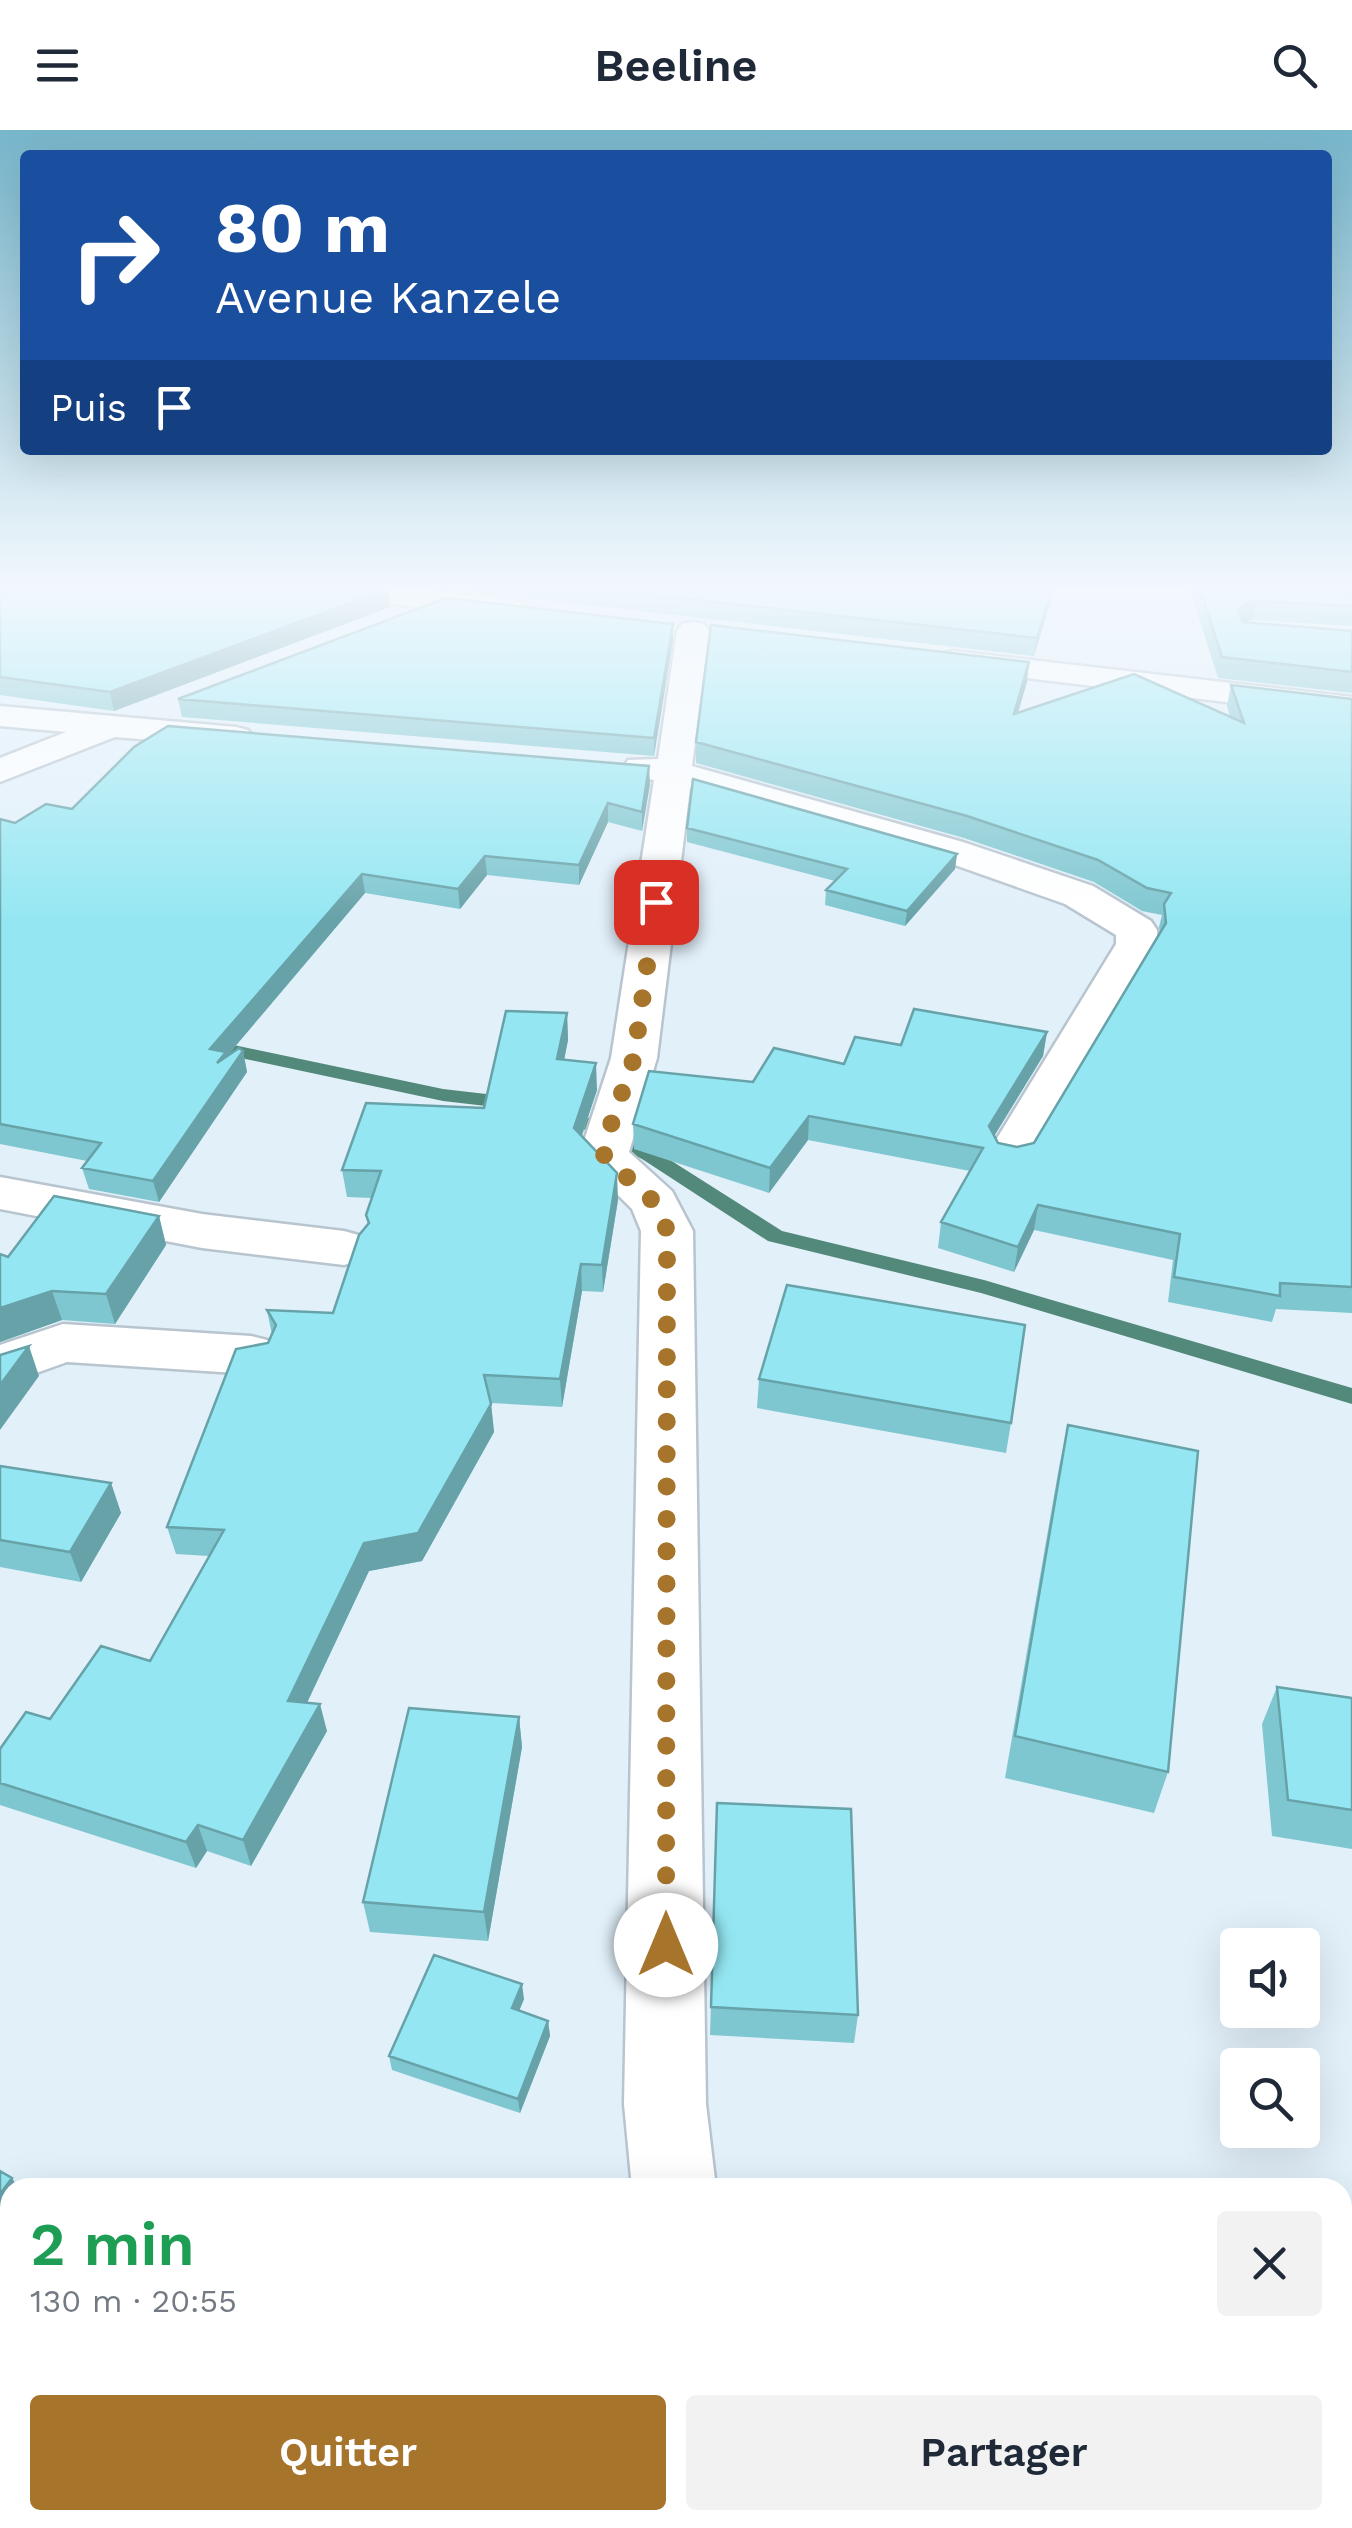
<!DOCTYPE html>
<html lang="fr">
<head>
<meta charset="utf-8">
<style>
  :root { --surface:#fff; --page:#f2f2f3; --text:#1f2937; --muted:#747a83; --accent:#a6742a }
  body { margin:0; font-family:"Work Sans",sans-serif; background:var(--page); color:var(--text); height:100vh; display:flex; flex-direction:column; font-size:38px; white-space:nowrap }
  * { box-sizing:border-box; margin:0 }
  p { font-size:32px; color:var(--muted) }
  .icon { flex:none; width:55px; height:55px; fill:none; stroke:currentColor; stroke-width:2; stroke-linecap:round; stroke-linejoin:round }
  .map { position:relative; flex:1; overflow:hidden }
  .details { position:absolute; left:0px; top:2048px; width:1352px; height:352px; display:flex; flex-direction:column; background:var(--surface); border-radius:30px 30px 0 0; box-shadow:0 10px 40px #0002 }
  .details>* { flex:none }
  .top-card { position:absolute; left:20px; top:20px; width:1312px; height:305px; border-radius:10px; box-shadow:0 10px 40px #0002; background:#1a4fa0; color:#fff; overflow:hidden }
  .controls { position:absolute; left:1220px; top:1798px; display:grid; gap:20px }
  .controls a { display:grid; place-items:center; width:100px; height:100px; border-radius:10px; background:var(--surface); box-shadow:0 10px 40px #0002; font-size:50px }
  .pin { position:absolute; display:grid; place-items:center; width:85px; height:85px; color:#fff; margin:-42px; border-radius:20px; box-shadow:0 5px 15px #0006 }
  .me { position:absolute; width:110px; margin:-55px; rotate:0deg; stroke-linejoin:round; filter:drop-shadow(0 0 8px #0008) }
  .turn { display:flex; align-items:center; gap:35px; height:210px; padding:0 30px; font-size:45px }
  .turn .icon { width:130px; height:130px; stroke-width:2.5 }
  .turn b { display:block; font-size:70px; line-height:85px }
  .then { display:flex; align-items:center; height:95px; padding:0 30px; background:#0003; gap:20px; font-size:38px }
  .round { display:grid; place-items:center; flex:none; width:105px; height:105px; border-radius:10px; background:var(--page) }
  .overview { display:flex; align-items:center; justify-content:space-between; height:170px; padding:0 30px }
  h1 { font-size:60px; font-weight:600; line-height:75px; color:#1e9e55 }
  .primary-button { display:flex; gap:20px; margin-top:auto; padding:20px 30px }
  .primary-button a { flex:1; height:115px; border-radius:10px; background:var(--accent); color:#fff; font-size:40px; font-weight:600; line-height:115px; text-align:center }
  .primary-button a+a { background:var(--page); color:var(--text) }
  header { display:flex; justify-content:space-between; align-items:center; height:130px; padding:0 30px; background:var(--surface); font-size:45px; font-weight:600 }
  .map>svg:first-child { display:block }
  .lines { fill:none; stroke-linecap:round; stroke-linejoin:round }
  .stream { fill:#53897a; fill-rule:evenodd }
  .minor-casing { stroke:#b8c4ce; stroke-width:5 }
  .minor { fill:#fff; fill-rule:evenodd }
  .wall { fill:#7fc7d0 }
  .shaded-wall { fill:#68a2a9 }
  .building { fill:#94e7f2; stroke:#68a2a9; stroke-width:2.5 }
  .route { stroke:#a6742a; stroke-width:18; stroke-dasharray:0 32.4 }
</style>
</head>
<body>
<header><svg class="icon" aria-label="menu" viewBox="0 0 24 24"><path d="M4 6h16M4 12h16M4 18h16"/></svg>Beeline<svg class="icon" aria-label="search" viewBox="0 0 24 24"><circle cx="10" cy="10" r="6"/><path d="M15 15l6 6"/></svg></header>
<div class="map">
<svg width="1352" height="2398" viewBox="0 0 1352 2398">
  <rect width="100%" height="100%" fill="#e2f0fa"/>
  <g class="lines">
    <path class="stream" d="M215,911L443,959L513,967L523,973L513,979L443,971L208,921V913Z
      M559,973L656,1021L782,1101L984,1150L1352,1258V1274L981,1163L768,1111L642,1029L552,983L549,979L552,975Z"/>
    <defs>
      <path id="minor" d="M304,456H390L510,470L521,473L525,479L521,485L510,488L319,465L309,462Z
        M693,492L704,494L709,501L692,636L963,712L1093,756L1151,791L1157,800L1158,814L1029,1034L1012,1038L995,1034L988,1023L1116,814V805L1065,774L935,728L690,658L657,928L629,1022L672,1061L693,1101L706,1974L716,2058H632L624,1974L641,1101L632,1079L579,1026L611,928L654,650L628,646L623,638L628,630L658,629L677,501L682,494Z
        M953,521L1352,567V587L942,538L937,531L942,524Z
        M0,576L236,597L248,600L253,607L248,614L236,617L115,607L0,652V628L66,602L0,596Z
        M0,1047L202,1084L344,1101L362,1106L370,1118L362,1130L344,1135L202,1118L0,1079Z
        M63,1194L251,1206L271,1211L279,1225L271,1239L251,1244L67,1232L0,1256V1215Z
        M581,2390H677L675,2398H579Z"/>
    </defs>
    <use href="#minor" class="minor-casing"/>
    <use href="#minor" class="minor"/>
  </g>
  <path class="wall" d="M0,456L388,459L390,477L114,581L0,565Z
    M421,456H1055L1034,526Z
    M1189,456H1352V496L1252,490L1243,492L1352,501V563L1218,548Z
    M673,510L654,626L182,587L178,569Z
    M1027,552L1018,583L1230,587L1227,576L1231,555L1352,569V1183L1276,1179L1272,1192L1168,1172L1173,1130L1034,1100L1014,1142L938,1118L941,1092L970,1041L808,1010L769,1063L634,1019L633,994L753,952L844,934L901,915L1047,902L1043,926L994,1006L998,1013L1017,1017L1034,1013L1160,803L1159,797L1162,785L1142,781L1094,752L964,708L696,633V612Z
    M650,654L642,701L608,692L579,755L487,745L460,779L365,763L227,926L243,921L247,942L159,1072L89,1059L82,1038L87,1031L0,1014V689L15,693L72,679Z
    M687,698L957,724L955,739L905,796L825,775L826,760L835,751L687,712Z
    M567,883L568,910L564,930L597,960L582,1006L618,1070L603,1162L582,1161L562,1277L491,1273L494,1302L422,1431L369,1441L307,1573L327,1601L251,1736L207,1721L196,1738L0,1675V1619L150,1531L209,1426L176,1424L167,1397L272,1205L267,1180L333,1183L368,1094L366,1085L372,1068L347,1067L342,1040L484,978Z
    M159,1086L166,1115L115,1194L62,1190L0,1212V1124L8,1127Z
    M759,1249L1011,1293L1006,1323L757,1278Z
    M1068,1295L1168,1642L1154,1683L1005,1648L1059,1337Z
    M0,1336L111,1353L121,1383L81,1452L0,1437Z
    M1277,1557L1352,1568V1719L1272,1706L1262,1594Z
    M519,1587L522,1617L488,1811L370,1802L363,1772Z
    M717,1673L858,1885L854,1913L710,1905Z
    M524,1869L519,1881L548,1891L550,1906L520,1983L392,1940L389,1926Z
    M1347,2104L1352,2105V2202L1347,2201L1342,2158V2111Z
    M1209,2390H1342L1344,2398H1209Z"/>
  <path class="shaded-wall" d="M1053,456H1055L1034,526L1037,508Z
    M388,459L390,477L114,581L110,562Z
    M1257,471L1252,490L1241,492L1238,481L1246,473Z
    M673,494V510L654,626V608Z
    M1029,532L1027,552L1011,605L1014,584Z
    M649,636L650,654L642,701V682Z
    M608,673V692L579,755V735Z
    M957,724L955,739L905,796L907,781Z
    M485,726L487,745L460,779L458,759Z
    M362,744L365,763L227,926L243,921L247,942L159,1072L153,1051L210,919Z
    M567,883L568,910L559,956L557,929Z
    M1047,902L1043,926L985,1021L989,996Z
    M596,933L597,960L575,1025L574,998Z
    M809,986L808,1010L769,1063L770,1038Z
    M617,1043L618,1070L603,1162L602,1135Z
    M1038,1075L1034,1100L1014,1142L1018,1117Z
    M159,1086L166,1115L115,1194L106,1164Z
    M581,1134L582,1161L562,1277L560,1249Z
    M52,1161L62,1190L0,1212V1178Z
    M29,1216L39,1246L0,1300V1255Z
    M491,1274L494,1302L422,1431L369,1441L295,1598L288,1571L364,1413Z
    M111,1353L121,1383L81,1452L70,1422Z
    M320,1574L327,1601L251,1736L243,1710Z
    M519,1587L522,1617L488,1811L484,1782Z
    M198,1695L207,1721L196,1738L186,1712Z
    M522,1854L524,1869L514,1893L512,1878Z
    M548,1891L550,1906L520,1983L518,1969Z
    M12,2048L18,2058H10V2092L0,2106V2064Z"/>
  <path class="building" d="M0,456H354L388,459L110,562L0,547Z
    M571,456H1053L1037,508Z
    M1199,456H1352V476L1257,471L1246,473L1238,481L1243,492L1352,501V542L1222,527Z
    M446,468L673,494L654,608L178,569Z
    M711,495L1029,532L1014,584L1134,544L1244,593L1231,555L1352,569V1157L1280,1153V1166L1174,1147L1180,1104L1038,1075L1018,1117L941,1092L983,1018L809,986L770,1038L633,994L649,941L753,952L774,918L844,934L855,907L901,915L914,879L1047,902L989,996L998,1013L1017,1017L1034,1013L1166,793L1164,774L1171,763L1147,758L1098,730L967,686L696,612Z
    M168,596L649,636L642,682L608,673L579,735L485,726L458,759L362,744L210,919L226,922L217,933L239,918L243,921L153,1051L82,1038L101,1013L0,994V689L15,693L46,674L72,679L134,617Z
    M693,649L957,724L907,781L826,760L847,739L687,698Z
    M506,881L567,883L557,929L596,933L574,998L617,1043L602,1135L581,1134L560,1249L484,1245L491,1274L418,1403L364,1413L288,1571L320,1574L243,1710L198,1695L186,1712L0,1653V1619L26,1582L50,1589L101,1516L150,1531L224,1400L167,1397L236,1219L268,1213L276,1195L267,1180L333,1183L359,1105L369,1093L366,1085L381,1041L342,1040L366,973L484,978Z
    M54,1066L159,1086L106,1164L52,1161L0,1178V1124L8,1127Z
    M787,1155L1025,1195L1011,1293L759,1249Z
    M29,1216L0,1255V1225Z
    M1068,1295L1198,1321L1168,1642L1015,1606Z
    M0,1336L111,1353L70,1422L0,1410Z
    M1277,1557L1352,1568V1680L1288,1670Z
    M409,1578L519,1587L484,1782L363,1772Z
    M717,1673L851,1679L858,1885L711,1877Z
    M434,1825L522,1854L512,1878L548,1891L518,1969L389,1926Z
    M0,2041L12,2048L0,2064Z
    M1347,2104L1352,2105V2144Z
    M1342,2375L1344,2398H1226V2390H1342Z
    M130,2390H407L418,2398H125Z"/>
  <linearGradient id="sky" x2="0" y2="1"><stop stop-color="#77b6cc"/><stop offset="0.58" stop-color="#f2f8fd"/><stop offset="1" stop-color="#f2f8fd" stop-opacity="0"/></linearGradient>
  <rect width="1352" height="791" fill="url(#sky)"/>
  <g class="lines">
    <path class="route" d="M656,772L634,928L607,1006L604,1026L654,1072L667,1100L666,1815"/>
  </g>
</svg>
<div class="controls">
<a><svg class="icon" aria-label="sound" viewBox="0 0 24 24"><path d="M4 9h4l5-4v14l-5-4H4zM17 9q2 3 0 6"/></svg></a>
<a><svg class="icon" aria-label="search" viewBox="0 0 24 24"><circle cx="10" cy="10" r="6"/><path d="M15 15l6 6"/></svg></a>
</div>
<div class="pin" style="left:656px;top:772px;background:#d93025"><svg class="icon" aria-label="arrive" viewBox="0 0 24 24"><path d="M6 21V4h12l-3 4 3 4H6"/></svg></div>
<svg class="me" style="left:666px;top:1815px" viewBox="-20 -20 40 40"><circle r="19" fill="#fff"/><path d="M0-13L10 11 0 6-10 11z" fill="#a6742a"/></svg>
<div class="top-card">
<div class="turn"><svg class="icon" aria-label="right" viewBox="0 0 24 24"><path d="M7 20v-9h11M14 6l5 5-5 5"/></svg><div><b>80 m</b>Avenue Kanzele</div></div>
<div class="then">Puis<svg class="icon" aria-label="arrive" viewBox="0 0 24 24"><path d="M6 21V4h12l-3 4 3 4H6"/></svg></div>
</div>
<section class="details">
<div class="overview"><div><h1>2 min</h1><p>130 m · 20:55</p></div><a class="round"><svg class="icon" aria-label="close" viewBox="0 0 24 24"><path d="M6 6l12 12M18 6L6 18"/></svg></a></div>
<div class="primary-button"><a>Quitter</a><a>Partager</a></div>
</section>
</div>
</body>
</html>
